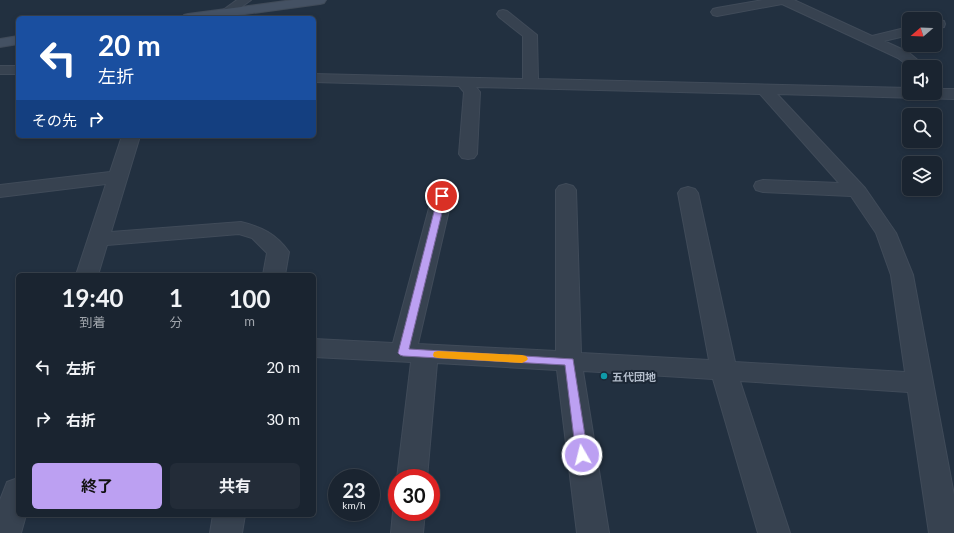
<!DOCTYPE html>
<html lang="ja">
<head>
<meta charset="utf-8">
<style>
  :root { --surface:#1a2430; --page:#232c38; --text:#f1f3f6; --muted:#9fa4ab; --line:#38414c; --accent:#bca0f2 }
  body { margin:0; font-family:Lato,"Noto Sans JP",sans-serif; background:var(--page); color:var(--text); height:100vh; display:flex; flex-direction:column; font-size:15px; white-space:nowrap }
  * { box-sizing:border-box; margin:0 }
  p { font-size:13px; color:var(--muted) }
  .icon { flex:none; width:22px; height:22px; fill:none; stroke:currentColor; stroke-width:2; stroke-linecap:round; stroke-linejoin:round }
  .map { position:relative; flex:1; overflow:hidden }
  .panel { position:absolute; left:16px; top:273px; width:300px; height:244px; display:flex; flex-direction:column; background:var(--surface); border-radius:6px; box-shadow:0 2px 6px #0003,0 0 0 1px var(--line) }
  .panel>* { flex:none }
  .top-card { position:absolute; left:16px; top:16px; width:300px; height:122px; border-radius:6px; box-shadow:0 2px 6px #0003,0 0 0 1px var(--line); background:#1a4fa0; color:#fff; overflow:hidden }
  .needle { width:26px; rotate:251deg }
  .tools { position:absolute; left:902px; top:12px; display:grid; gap:8px }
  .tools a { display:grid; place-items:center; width:40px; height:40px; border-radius:6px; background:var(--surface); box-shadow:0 2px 6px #0003,0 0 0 1px var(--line); font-size:20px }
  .speed { position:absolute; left:328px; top:469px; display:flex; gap:8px; font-size:20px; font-weight:700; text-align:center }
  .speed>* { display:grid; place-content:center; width:52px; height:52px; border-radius:50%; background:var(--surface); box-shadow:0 2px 6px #0003,0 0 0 1px var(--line); line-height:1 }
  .speed small { font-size:10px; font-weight:400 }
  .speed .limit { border:6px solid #d22; background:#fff; color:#111 }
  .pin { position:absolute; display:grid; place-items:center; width:34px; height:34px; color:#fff; margin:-17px; border:2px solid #fff; border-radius:50%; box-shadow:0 1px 4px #0007 }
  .me { position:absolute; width:44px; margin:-22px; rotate:352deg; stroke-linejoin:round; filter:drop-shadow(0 0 3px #0008) }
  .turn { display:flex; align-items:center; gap:14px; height:84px; padding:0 16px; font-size:18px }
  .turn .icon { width:52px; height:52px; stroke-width:2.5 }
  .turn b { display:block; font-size:28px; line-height:34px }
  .then { display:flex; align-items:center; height:38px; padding:0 16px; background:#0003; gap:8px; font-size:15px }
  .eta { display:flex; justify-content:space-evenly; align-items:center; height:68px; text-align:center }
  .eta b { font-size:24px; font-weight:700; line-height:28px }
  .primary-button { display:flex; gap:8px; margin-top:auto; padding:8px 16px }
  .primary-button a { flex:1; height:46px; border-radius:6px; background:var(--accent); color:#111; font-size:16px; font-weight:700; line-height:46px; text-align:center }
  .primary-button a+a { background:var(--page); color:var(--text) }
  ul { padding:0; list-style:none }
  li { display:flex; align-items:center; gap:12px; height:52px; padding:0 16px }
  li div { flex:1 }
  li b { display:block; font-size:15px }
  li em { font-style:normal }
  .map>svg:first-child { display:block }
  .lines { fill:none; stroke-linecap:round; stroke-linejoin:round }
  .street-casing { stroke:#404b59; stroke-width:2 }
  .secondary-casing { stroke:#404b59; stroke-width:2 }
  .street { fill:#374250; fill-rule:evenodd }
  .secondary { fill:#445163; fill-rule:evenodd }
  .route { fill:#bca0f2; stroke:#7a689d }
  .slow { fill:#f59e0b }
  .culture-dot { fill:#0f9aa8; stroke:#1c2735; stroke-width:1.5 }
  .labels { text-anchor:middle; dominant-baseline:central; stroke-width:4; stroke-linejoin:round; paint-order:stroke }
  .poi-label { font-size:11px; font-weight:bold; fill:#b3bdcb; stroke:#1c2735; text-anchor:start }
</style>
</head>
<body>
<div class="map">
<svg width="954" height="533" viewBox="0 0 954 533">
  <rect width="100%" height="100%" fill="#223040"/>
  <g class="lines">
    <defs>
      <path id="street" d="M237,0H251L226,18H212Z
        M763,0H794L872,36L909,27V35L884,41L908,52L926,67H910L898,58L782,4L717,16L713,15L711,12L713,9L717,8Z
        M503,10L507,11L537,35L538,79L909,88V93H935V89H954V99L777,94L865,188L896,233L913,275L954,495V533H929L908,392L740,381L790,533H758L713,379L583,371L609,533H577L557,370L437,363L427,478H397L411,362L314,357V339L393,343L432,197L435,193L442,191L449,193L452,197L418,344L556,351V190L559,186L566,184L573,186L576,190L581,353L709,360L678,193L681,189L688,187L695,189L698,193L735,362L905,372L891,275L876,233L851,196L763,192L756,190L754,186L756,182L763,180L839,183L760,94L476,87L480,92L477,154L474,158L468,159L462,158L459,154L464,92L459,86L314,82V74L523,79V36L499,17L497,14L499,11Z
        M939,20L944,21L945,24L944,27L935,29V21Z
        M0,66H18V74H0Z
        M122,136H140L111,232L241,222C262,227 276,234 289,252L285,275H263L267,253L252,238L239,234L107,245L98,275H76L106,184L0,197V185L110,172Z
        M18,478V515H26L21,533H0V500L7,482Z
        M397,504V512H425L423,533H391L393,512Z
        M213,515H245L242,533H210Z"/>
      <path id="secondary" d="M293,0H326L324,3L320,4L216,18H182L184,15L188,14Z
        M18,36V44L0,47V39Z"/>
    </defs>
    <use href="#street" class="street-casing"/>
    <use href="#secondary" class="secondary-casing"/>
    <use href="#street" class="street"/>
    <use href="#secondary" class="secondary"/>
  </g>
  <path class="route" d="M442,194L446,196L409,349L573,359L588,455L586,458L582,460L578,458L576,455L565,365L403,356L400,355L398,353L438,196Z"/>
  <path class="slow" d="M438,351L522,355L526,356L528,359L526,361L522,363L438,358L434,357L433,355L434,352Z"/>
  <circle class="culture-dot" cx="604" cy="376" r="4"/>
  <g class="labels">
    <g class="poi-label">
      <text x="612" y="376">五代団地</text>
    </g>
  </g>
</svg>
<div class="tools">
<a><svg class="needle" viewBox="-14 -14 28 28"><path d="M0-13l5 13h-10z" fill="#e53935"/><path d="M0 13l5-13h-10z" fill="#9fa4ab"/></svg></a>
<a><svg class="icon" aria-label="sound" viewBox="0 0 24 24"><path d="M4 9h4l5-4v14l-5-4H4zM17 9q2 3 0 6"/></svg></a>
<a><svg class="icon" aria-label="search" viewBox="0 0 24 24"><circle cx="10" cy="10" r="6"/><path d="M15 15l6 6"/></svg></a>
<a><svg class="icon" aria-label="layers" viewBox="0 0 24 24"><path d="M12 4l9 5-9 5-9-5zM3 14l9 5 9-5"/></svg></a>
</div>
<div class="speed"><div>23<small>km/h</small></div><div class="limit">30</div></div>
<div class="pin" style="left:442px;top:196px;background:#d93025"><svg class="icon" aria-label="arrive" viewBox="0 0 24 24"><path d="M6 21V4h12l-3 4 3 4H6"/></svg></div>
<svg class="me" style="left:582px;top:455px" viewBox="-20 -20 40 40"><circle r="17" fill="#bca0f2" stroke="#fff" stroke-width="3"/><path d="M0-11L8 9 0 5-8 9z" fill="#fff"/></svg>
<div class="top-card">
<div class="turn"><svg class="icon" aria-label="left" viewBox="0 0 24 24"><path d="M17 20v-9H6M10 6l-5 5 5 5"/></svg><div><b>20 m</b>左折</div></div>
<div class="then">その先<svg class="icon" aria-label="right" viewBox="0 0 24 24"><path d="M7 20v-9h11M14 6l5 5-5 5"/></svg></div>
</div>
<section class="panel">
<div class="eta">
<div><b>19:40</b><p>到着</p></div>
<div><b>1</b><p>分</p></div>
<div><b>100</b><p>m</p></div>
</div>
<ul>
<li><svg class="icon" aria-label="left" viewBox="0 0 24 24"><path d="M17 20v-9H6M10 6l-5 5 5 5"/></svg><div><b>左折</b></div><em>20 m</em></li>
<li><svg class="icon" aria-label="right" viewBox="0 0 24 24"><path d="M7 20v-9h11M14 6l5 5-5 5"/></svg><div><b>右折</b></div><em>30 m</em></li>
</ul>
<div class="primary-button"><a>終了</a><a>共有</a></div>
</section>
</div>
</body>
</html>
